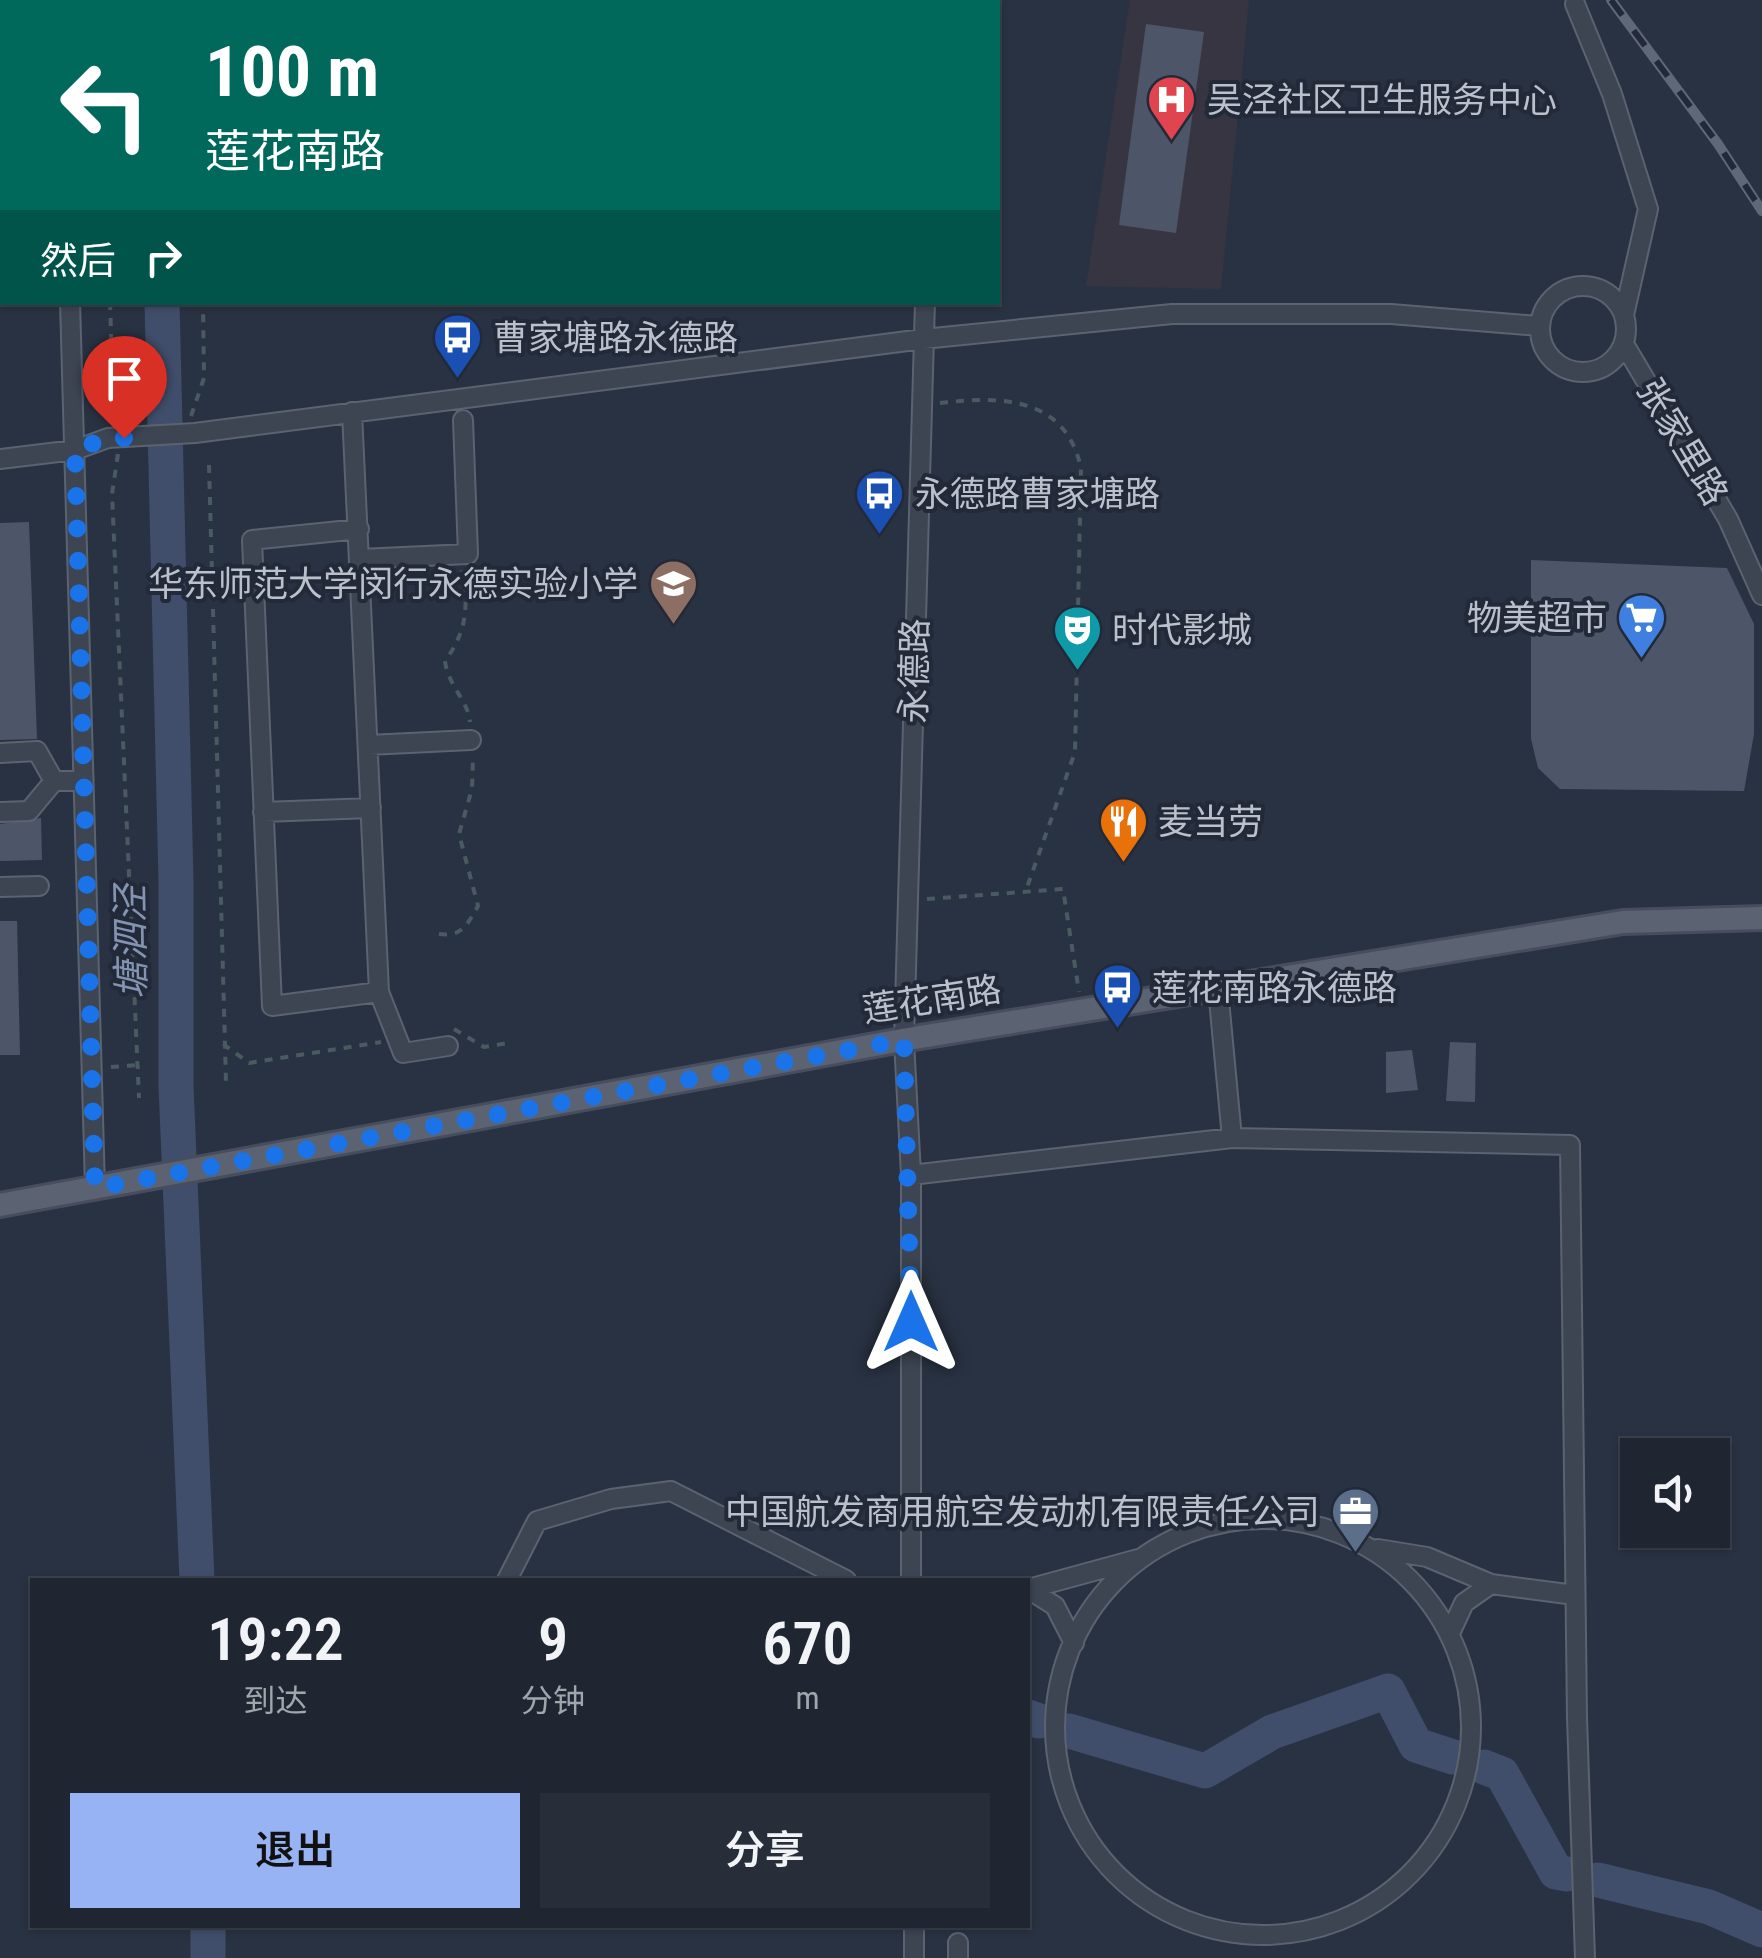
<!DOCTYPE html>
<html lang="zh">
<head>
<meta charset="utf-8">
<style>
  :root { --surface:#1f2632; --page:#272e3a; --text:#f1f3f6; --muted:#a1a5ac; --line:#3c434d; --accent:#98b3f4 }
  body { margin:0; font-family:"Roboto Condensed","Noto Sans SC",sans-serif; background:var(--page); color:var(--text); height:100vh; display:flex; flex-direction:column; font-size:38px; white-space:nowrap }
  * { box-sizing:border-box; margin:0 }
  p { font-size:32px; color:var(--muted) }
  .icon { flex:none; width:55px; height:55px; fill:none; stroke:currentColor; stroke-width:2; stroke-linecap:round; stroke-linejoin:round }
  .map { position:relative; flex:1; overflow:hidden }
  .drawer { position:absolute; left:30px; top:1578px; width:1000px; height:350px; display:flex; flex-direction:column; background:var(--surface); border-radius:0px; box-shadow:0 2px 8px #0004,0 0 0 2px var(--line) }
  .drawer>* { flex:none }
  .top-card { position:absolute; left:0px; top:0px; width:1000px; height:305px; box-shadow:0 2px 8px #0004,0 0 0 2px var(--line); background:#00695c; color:#fff; overflow:hidden }
  .tools { position:absolute; left:1620px; top:1438px; display:grid; gap:20px }
  .tools a { display:grid; place-items:center; width:110px; height:110px; border-radius:0px; background:var(--surface); box-shadow:0 2px 8px #0004,0 0 0 2px var(--line); font-size:50px }
  .pin { position:absolute; display:grid; place-items:center; width:85px; height:85px; color:#fff; margin:-102px -42px; border-radius:50% 50% 50% 0; rotate:-45deg; box-shadow:0 0 10px #0007 }
  .pin .icon { rotate:45deg }
  .me { position:absolute; width:110px; margin:-55px; rotate:0deg; stroke-linejoin:round; filter:drop-shadow(0 0 8px #0008) }
  .turn { display:flex; align-items:center; gap:35px; height:210px; padding:0 40px; font-size:45px }
  .turn .icon { width:130px; height:130px; stroke-width:2.5 }
  .turn b { display:block; font-size:70px; line-height:85px }
  .then { display:flex; align-items:center; height:95px; padding:0 40px; background:#0003; gap:20px; font-size:38px }
  .eta { display:flex; justify-content:space-evenly; align-items:center; height:170px; text-align:center }
  .eta b { font-size:60px; font-weight:600; line-height:70px }
  .action { display:flex; gap:20px; margin-top:auto; padding:20px 40px }
  .action a { flex:1; height:115px; border-radius:0px; background:var(--accent); color:#111; font-size:40px; font-weight:600; line-height:115px; text-align:center }
  .action a+a { background:var(--page); color:var(--text) }
  .map>svg:first-child { display:block }
  .medical { fill:#383543 }
  .lines { fill:none; stroke-linecap:round; stroke-linejoin:round }
  .river { stroke:#404e6b; stroke-width:35 }
  .building { fill:#4d5669 }
  .minor-casing { stroke:#5b6270; stroke-width:22 }
  .major-casing { stroke:#474d5c; stroke-width:28 }
  .path { stroke:#495b60; stroke-width:4; stroke-dasharray:8 8; stroke-linecap:butt }
  .minor { stroke:#3d4452; stroke-width:18 }
  .major { stroke:#5b6372; stroke-width:22 }
  .rail-casing { stroke:#5f6879; stroke-width:10 }
  .rail { stroke:#222938; stroke-width:6; stroke-dasharray:19; stroke-linecap:butt }
  .route { stroke:#1a73e8; stroke-width:18; stroke-dasharray:0 32.4 }
  .labels { text-anchor:middle; dominant-baseline:central; stroke-width:8; stroke-linejoin:round; paint-order:stroke }
  .poi-label { font-size:35px; fill:#bac0cc; stroke:#222938; text-anchor:start }
  .street-label { font-size:35px; fill:#bac0cc; stroke:#222938 }
  .water-label { font-size:38px; font-style:italic; fill:#8493b2; stroke:#222938 }
</style>
</head>
<body>
<div class="map">
<svg width="1762" height="1958" viewBox="0 0 1762 1958">
  <rect width="100%" height="100%" fill="#293242"/>
  <path class="medical" d="M1130,0H1249L1221,289L1086,286Z"/>
  <g class="lines">
    <path class="river" d="M131,0L132,2
      M162,302L176,881V1086L197,1580
      M1028,1717L1039,1721
      M1069,1731L1205,1771L1272,1732L1388,1691L1416,1745L1453,1757
      M1484,1767L1502,1774L1556,1872L1567,1874
      M1598,1880L1709,1907L1762,1930
      M208,1925V1958"/>
  </g>
  <path class="building" d="M1146,24L1204,32L1176,233L1119,225Z
    M29,522L37,739L0,740V523Z
    M1531,560L1727,568L1754,624V734L1744,791L1560,789L1538,768L1531,739Z
    M41,818L42,860L0,861V824Z
    M0,921H17L20,1055H0Z
    M1450,1042L1476,1043L1475,1102L1446,1101Z
    M1412,1050L1418,1090L1386,1093V1052Z"/>
  <g class="lines">
    <defs>
      <path id="minor" d="M44,0L45,2
        M958,2V0
        M1575,4L1612,94L1648,209L1624,315
        M1540 329a43 43 0 1 1 86 0a43 43 0 1 1-86 0Z
        M70,302L95,1188
        M1624,344L1728,519L1762,595
        M352,412L379,992L403,1053L448,1046
        M0,459L75,450L108,438L195,433L923,339L1172,314H1391L1539,326
        M359,529L252,540L272,1006L379,992
        M360,559L468,554L463,420
        M368,745L471,740
        M0,753L37,751L54,781
        M0,812L29,811L54,781H83
        M263,812L371,808
        M0,887L39,886
        M1232,1138L1570,1145L1577,1717L1585,1958
        M911,1175L1232,1138L1218,989
        M1055 1727a208 208 0 1 1 416 0a208 208 0 1 1-416 0Z
        M1378,1549L1427,1557L1491,1584L1575,1595
        M507,1580L537,1521L611,1499L671,1491L846,1580
        M911,1580V1175L904,1040L925,302
        M1028,1589L1138,1559
        M1028,1589L1055,1606L1074,1643
        M1451,1631L1464,1603L1491,1584
        M914,1925V1958
        M958,1958V1943"/>
      <path id="major" d="M0,1205L902,1040L1623,922L1762,918"/>
    </defs>
    <use href="#minor" class="minor-casing"/>
    <use href="#major" class="major-casing"/>
    <path class="path" d="M82,0L83,2
      M185,0L186,2
      M110,302L113,394L120,421
      M940,403C1001,396 1065,396 1081,468L1075,752L1025,893
      M191,416L204,378L203,302
      M118,454L112,494L139,1098
      M209,465L226,1082
      M462,570C469,606 467,631 445,661C448,686 468,700 470,722
      M927,899L1063,889L1079,992
      M439,934C462,937 467,925 478,906L459,834L472,789L473,757
      M454,1029L484,1047L508,1043
      M223,1044L249,1063L381,1042
      M111,1067L137,1065"/>
    <use href="#minor" class="minor"/>
    <use href="#major" class="major"/>
    <defs>
      <path id="rail" d="M1611,0L1718,144L1762,211"/>
    </defs>
    <use href="#rail" class="rail-casing"/>
    <use href="#rail" class="rail"/>
  </g>
  <g class="lines">
    <path class="route" d="M124,438H108L75,450L95,1188L904,1040L911,1322"/>
  </g>
  <defs>
    <symbol id="hospital-pin" viewBox="-11 -11 22 30"><path d="M0 17L-7.5 6A9.5 9.5 0 1 1 7.5 6Z" fill="#e0444e" stroke="#222938"/><path d="M-5-5h3v3.5h4V-5h3V5h-3V1.5h-4V5h-3Z" fill="#fff"/></symbol>
    <symbol id="bus-pin" viewBox="-11 -11 22 30"><path d="M0 17L-7.5 6A9.5 9.5 0 1 1 7.5 6Z" fill="#1a4fb4" stroke="#222938"/><path d="M-5-6H5V4H4V6H2V4H-2V6H-4V4H-5ZM-3.5-4V0h7V-4ZM-3.5 1.2v1.5H-2V1.2ZM2 1.2v1.5H3.5V1.2Z" fill="#fff"/></symbol>
    <symbol id="school-pin" viewBox="-11 -11 22 30"><path d="M0 17L-7.5 6A9.5 9.5 0 1 1 7.5 6Z" fill="#8d6e63" stroke="#222938"/><path d="M0-5L7-2L0 1L-7-2ZM-4 1L0 2.5L4 1V4Q0 6-4 4Z" fill="#fff"/></symbol>
    <symbol id="supermarket-pin" viewBox="-11 -11 22 30"><path d="M0 17L-7.5 6A9.5 9.5 0 1 1 7.5 6Z" fill="#3f7fe0" stroke="#222938"/><path d="M-6-5.5h2.5l.6 2H6L4.5 2H-2.5L-4.4-4H-6ZM-1.5 3.2a1.3 1.3 0 1 0 .1 0ZM3 3.2a1.3 1.3 0 1 0 .1 0Z" fill="#fff"/></symbol>
    <symbol id="theatre-pin" viewBox="-11 -11 22 30"><path d="M0 17L-7.5 6A9.5 9.5 0 1 1 7.5 6Z" fill="#0f9aa8" stroke="#222938"/><path d="M-5-5.5Q0-4 5-5.5V0Q5 5 0 6Q-5 5-5 0ZM-3.3-2.5H-1v1.5H-3.3ZM1-2.5H3.3v1.5H1ZM-2.8 1Q0 5.5 2.8 1Z" fill="#fff"/></symbol>
    <symbol id="restaurant-pin" viewBox="-11 -11 22 30"><path d="M0 17L-7.5 6A9.5 9.5 0 1 1 7.5 6Z" fill="#e8710a" stroke="#222938"/><path d="M-5-6h1v4h1v-4h1v4h1v-4h1v5L-1.5 .5V6h-2V.5L-5-1ZM5-6V6H3V1.5H1.5Q1.5-4 5-6Z" fill="#fff"/></symbol>
    <symbol id="office-pin" viewBox="-11 -11 22 30"><path d="M0 17L-7.5 6A9.5 9.5 0 1 1 7.5 6Z" fill="#5c6f8a" stroke="#222938"/><path d="M-6-3h4V-5.5h4V-3h4V5H-6ZM-1-4.5V-3h2v-1.5ZM-6 0V1H6V0Z" fill="#fff"/></symbol>
  </defs>
  <g fill-rule="evenodd">
    <use href="#hospital-pin" x="1144" y="72" width="55" height="75"/>
    <use href="#bus-pin" x="430" y="310" width="55" height="75"/>
    <use href="#bus-pin" x="852" y="466" width="55" height="75"/>
    <use href="#school-pin" x="646" y="556" width="55" height="75"/>
    <use href="#supermarket-pin" x="1614" y="590" width="55" height="75"/>
    <use href="#theatre-pin" x="1050" y="602" width="55" height="75"/>
    <use href="#restaurant-pin" x="1096" y="794" width="55" height="75"/>
    <use href="#bus-pin" x="1090" y="960" width="55" height="75"/>
    <use href="#office-pin" x="1328" y="1484" width="55" height="75"/>
  </g>
  <g class="labels">
    <g class="poi-label">
      <text x="1207" y="100">吴泾社区卫生服务中心</text>
      <text x="493" y="338">曹家塘路永德路</text>
      <text x="915" y="494">永德路曹家塘路</text>
      <text x="638" y="584" text-anchor="end">华东师范大学闵行永德实验小学</text>
      <text x="1607" y="618" text-anchor="end">物美超市</text>
      <text x="1112" y="630">时代影城</text>
      <text x="1158" y="822">麦当劳</text>
      <text x="1152" y="988">莲花南路永德路</text>
      <text x="1320" y="1512" text-anchor="end">中国航发商用航空发动机有限责任公司</text>
    </g>
    <g class="street-label">
      <text transform="translate(1682 442) rotate(59)">张家里路</text>
      <text transform="translate(915 671) rotate(-89)">永德路</text>
      <text transform="translate(932 1000) rotate(-9)">莲花南路</text>
    </g>
    <g class="water-label">
      <text transform="translate(131 942) rotate(-91)">塘泗泾</text>
    </g>
  </g>
</svg>
<div class="tools">
<a><svg class="icon" aria-label="sound" viewBox="0 0 24 24"><path d="M4 9h4l5-4v14l-5-4H4zM17 9q2 3 0 6"/></svg></a>
</div>
<div class="pin" style="left:124px;top:438px;background:#d93025"><svg class="icon" aria-label="arrive" viewBox="0 0 24 24"><path d="M6 21V4h12l-3 4 3 4H6"/></svg></div>
<svg class="me" style="left:911px;top:1322px" viewBox="-20 -20 40 40"><path d="M0-17L14 15 0 8-14 15z" fill="#1a73e8" stroke="#fff" stroke-width="4"/></svg>
<div class="top-card">
<div class="turn"><svg class="icon" aria-label="left" viewBox="0 0 24 24"><path d="M17 20v-9H6M10 6l-5 5 5 5"/></svg><div><b>100 m</b>莲花南路</div></div>
<div class="then">然后<svg class="icon" aria-label="right" viewBox="0 0 24 24"><path d="M7 20v-9h11M14 6l5 5-5 5"/></svg></div>
</div>
<section class="drawer">
<div class="eta">
<div><b>19:22</b><p>到达</p></div>
<div><b>9</b><p>分钟</p></div>
<div><b>670</b><p>m</p></div>
</div>
<div class="action"><a>退出</a><a>分享</a></div>
</section>
</div>
</body>
</html>
